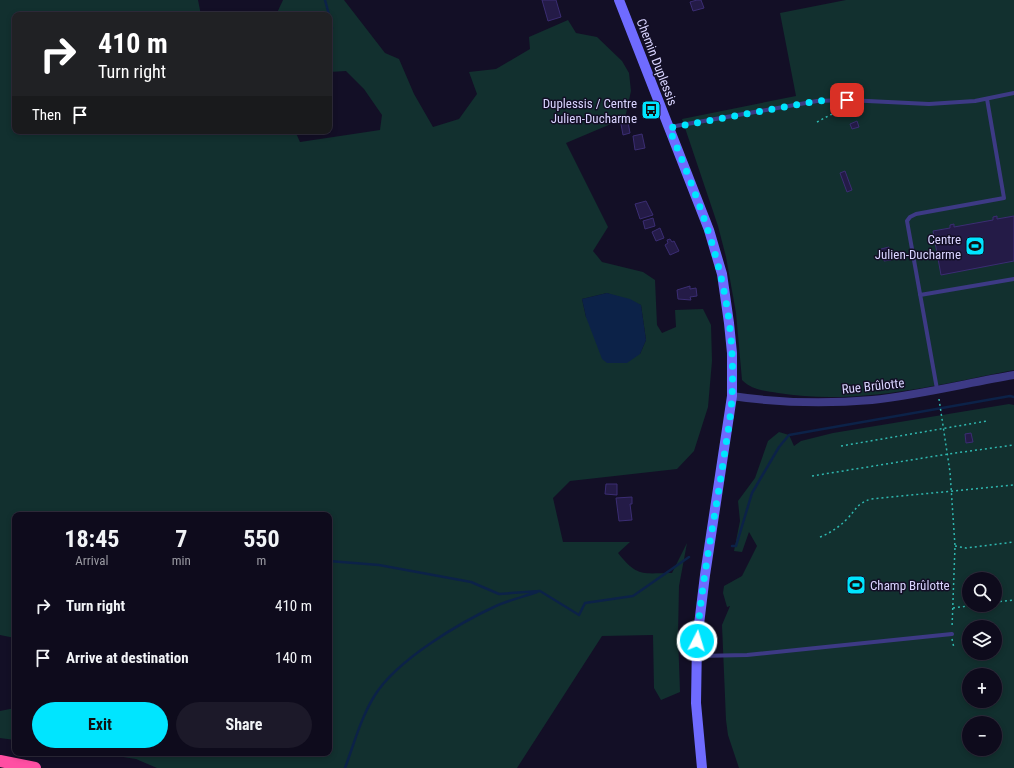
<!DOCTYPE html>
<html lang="en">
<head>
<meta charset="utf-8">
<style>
  :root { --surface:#0e0b1c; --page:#1c1929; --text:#f1f3f6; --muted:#9b9ba3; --line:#2e2b3b; --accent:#00e5ff }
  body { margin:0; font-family:"Roboto Condensed",sans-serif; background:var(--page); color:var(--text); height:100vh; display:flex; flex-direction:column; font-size:15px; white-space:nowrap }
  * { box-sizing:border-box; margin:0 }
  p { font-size:13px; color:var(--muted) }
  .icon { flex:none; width:22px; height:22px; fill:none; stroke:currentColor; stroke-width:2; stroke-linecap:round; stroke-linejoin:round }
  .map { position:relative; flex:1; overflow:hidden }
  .drawer { position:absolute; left:12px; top:512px; width:320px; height:244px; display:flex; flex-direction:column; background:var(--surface); border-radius:8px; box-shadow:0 2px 6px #0003,0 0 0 1px var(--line) }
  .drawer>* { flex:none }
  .banner { position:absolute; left:12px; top:12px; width:320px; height:122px; border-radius:8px; box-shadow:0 2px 6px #0003,0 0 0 1px var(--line); background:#202124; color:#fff; overflow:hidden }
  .controls { position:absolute; left:962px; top:572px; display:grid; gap:8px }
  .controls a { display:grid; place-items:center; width:40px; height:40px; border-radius:50%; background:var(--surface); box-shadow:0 2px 6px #0003,0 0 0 1px var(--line); font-size:20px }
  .pin { position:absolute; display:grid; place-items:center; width:34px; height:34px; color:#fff; margin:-17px; border-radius:8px; box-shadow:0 2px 6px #0006 }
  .me { position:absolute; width:44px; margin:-22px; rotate:5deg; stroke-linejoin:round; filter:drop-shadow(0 0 3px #0008) }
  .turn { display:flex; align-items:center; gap:14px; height:84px; padding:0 20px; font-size:18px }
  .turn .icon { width:52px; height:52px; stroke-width:2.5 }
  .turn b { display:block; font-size:28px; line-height:34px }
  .then { display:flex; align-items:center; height:38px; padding:0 20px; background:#0003; gap:8px; font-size:15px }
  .eta { display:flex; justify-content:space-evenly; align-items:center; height:68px; text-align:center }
  .eta b { font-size:24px; font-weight:700; line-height:28px }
  .primary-button { display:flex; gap:8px; margin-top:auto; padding:8px 20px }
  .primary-button a { flex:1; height:46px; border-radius:24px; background:var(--accent); color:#111; font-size:16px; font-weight:700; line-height:46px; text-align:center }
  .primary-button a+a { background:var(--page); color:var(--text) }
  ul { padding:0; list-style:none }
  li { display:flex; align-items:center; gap:12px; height:52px; padding:0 20px }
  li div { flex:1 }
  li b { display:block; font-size:15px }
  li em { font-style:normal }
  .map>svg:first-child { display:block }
  .green { fill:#12302f; fill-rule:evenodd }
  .water { fill:#0c2248 }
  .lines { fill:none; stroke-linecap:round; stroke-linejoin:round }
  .stream { stroke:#0c2248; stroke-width:2.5 }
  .building { fill:#241b47; stroke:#3b2d73 }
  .path { stroke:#2fb8b0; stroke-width:1.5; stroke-dasharray:2 3; stroke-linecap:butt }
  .lane { stroke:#3d3a85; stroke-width:4 }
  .street { stroke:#3d3a85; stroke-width:8 }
  .secondary { stroke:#6f6bff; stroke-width:10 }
  .highway { stroke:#ff4fa3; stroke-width:12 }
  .route { stroke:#00e5ff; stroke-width:7; stroke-dasharray:0 12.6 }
  .labels { text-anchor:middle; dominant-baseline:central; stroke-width:3; stroke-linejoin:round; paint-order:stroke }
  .street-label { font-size:13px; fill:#d9d4ff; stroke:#130f26 }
  .poi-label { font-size:13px; fill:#d9d4ff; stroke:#130f26; text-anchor:end }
</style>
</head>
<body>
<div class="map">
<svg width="1014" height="768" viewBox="0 0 1014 768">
  <rect width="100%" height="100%" fill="#130f26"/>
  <path class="green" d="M0,0H198L201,15H15V131H295L300,142L380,130L382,115L364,89L346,71L329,72V15H276L283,0H344L385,53L399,59L414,94L433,127L459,119L477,94L469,72L496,69L530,49L529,37L568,20L576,33L597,37L622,61L629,73L631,91L625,118L566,143L608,227L593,251L602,262L643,272L655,280L657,325L662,333L676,327L675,310L703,309L711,325L712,361L708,407L694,451L677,469L570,481L553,498L563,542H630L618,553C638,578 643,573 672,573L687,543L679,586L678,635L680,692L661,700L654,688L653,635L602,636L517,768H157L136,759L98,753H329V515H15V638L0,635ZM607,293L641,305L646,340L640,354L586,317L582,299Z
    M846,0H1014V370C937,385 857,406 778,393C765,391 752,390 742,380L736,313L726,257L718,226L682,119L796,96L780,13Z
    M1009,404L1014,405V768H739L728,735L726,720L722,625L730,606L727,607L723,593L724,586L742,576L757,546L749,532L742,552L734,551L740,521L738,501L755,478L768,441L779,432L789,435L794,446L801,441L833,433ZM969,579H995V605H969ZM969,627H995V653H969ZM969,675H995V701H969ZM969,723H995V749H969Z
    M15,708V740L0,738V711Z"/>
  <path class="water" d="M607,293L630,299L641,305L646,340L640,354L627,363H607L602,359L586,317L582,299Z"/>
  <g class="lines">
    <path class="stream" d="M325,0L329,15
      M329,16L332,28
      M732,546H736L752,493L779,447L789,435L1010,396L1014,397
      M329,561L379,565L471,582L499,594L540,591L579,615L585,603L633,596L689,557
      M345,768C354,744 361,717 375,695C397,660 459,623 496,606C509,600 523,597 537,592"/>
  </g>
  <path class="building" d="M542,0H556L561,17L548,21Z
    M697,0H701L704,8L693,11L690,2Z
    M857,121L859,127L852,129L850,124Z
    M628,122L630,133L623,135L621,124Z
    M642,134L645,148L635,150L633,136Z
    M845,171L852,190L847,192L840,173Z
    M646,201L653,215L640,219L635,204Z
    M997,216V219L1014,216V261L941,275L933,231L950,228V225L954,224V227L993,220V217Z
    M653,218L655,226L645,229L643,221Z
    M660,228L664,238L656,241L652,232Z
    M670,239L672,242L674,241L679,251L670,255L665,245L668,243L667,240Z
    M889,247L891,260L884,261L881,249Z
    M690,286V289L696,288L697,296L690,297L691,300L678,299L677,290Z
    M971,433L973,442L966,443L965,434Z
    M606,484H617V495L605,494Z
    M632,497V504H630L632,520L619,521L616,498Z"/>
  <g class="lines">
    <path class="path" d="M817,122L830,115L851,107
      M939,399L950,472L955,546L952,628
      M841,446L987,421
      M812,476L948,454L1014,445
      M820,537C830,533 838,528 847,519C856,510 856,504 871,499L1014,485
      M955,546L966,548L1014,542
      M995,602L1014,600
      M953,608L975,605
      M952,639L954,648"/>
    <path class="lane" d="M670,127L817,101L847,100L929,104L975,101L1014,93
      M920,295L1014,279
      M937,389L907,221L910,217L916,214L1004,198L987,99
      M697,656L747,655L952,634"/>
    <path class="street" d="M732,396C779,403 826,404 872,400C920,395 967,383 1014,375"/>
    <path class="secondary" d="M619,0L709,230L722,274L729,323L732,353V396L705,575L697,641L696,703L702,768"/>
    <path class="highway" d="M0,761L35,768"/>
  </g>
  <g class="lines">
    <path class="route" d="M697,641C702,576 716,513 725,450C728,432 731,414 732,396C737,296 706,218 669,128L817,101L847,100"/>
  </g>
  <defs>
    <symbol id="bus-square" viewBox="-11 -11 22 22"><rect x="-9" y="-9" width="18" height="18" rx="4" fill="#00e5ff" stroke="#130f26"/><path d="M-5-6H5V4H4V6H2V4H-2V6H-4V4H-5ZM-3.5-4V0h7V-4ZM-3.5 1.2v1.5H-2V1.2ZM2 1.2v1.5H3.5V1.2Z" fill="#111"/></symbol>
    <symbol id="stadium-square" viewBox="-11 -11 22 22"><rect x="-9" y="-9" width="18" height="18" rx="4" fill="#00e5ff" stroke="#130f26"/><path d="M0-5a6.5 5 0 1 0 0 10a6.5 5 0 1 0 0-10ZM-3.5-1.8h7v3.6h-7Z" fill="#111"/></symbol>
  </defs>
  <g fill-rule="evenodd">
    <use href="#bus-square" x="640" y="99" width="22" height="22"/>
    <use href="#stadium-square" x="964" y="235" width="22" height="22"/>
    <use href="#stadium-square" x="845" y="574" width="22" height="22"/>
  </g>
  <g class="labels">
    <g class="street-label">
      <text transform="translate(657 62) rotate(69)">Chemin Duplessis</text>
      <text transform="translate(873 386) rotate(-6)">Rue Brûlotte</text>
    </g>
    <g class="poi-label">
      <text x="637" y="103">Duplessis / Centre<tspan x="637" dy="15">Julien-Ducharme</tspan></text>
      <text x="961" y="239">Centre<tspan x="961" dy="15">Julien-Ducharme</tspan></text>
      <text x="870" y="585" text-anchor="start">Champ Brûlotte</text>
    </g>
  </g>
</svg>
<div class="controls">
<a><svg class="icon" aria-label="search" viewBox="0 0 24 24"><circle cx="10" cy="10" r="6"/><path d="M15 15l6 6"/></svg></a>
<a><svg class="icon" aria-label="layers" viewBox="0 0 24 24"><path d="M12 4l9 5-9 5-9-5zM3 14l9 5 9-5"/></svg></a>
<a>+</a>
<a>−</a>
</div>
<div class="pin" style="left:847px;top:100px;background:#d93025"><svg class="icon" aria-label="arrive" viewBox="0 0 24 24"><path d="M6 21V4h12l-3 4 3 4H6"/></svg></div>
<svg class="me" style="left:697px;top:641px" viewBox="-20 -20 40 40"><circle r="17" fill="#00e5ff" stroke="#fff" stroke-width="3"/><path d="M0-11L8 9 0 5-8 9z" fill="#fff"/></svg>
<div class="banner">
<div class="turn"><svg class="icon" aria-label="right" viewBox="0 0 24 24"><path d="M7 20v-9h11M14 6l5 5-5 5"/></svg><div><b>410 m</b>Turn right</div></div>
<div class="then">Then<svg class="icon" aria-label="arrive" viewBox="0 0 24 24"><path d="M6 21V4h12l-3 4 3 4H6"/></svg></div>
</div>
<section class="drawer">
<div class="eta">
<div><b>18:45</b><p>Arrival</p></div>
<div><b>7</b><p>min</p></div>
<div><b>550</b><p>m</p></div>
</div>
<ul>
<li><svg class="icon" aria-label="right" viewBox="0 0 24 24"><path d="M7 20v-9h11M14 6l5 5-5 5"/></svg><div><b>Turn right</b></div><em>410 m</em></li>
<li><svg class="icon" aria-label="arrive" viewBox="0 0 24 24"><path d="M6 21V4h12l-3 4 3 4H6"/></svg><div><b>Arrive at destination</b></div><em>140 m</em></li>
</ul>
<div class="primary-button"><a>Exit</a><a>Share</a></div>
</section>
</div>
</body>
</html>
